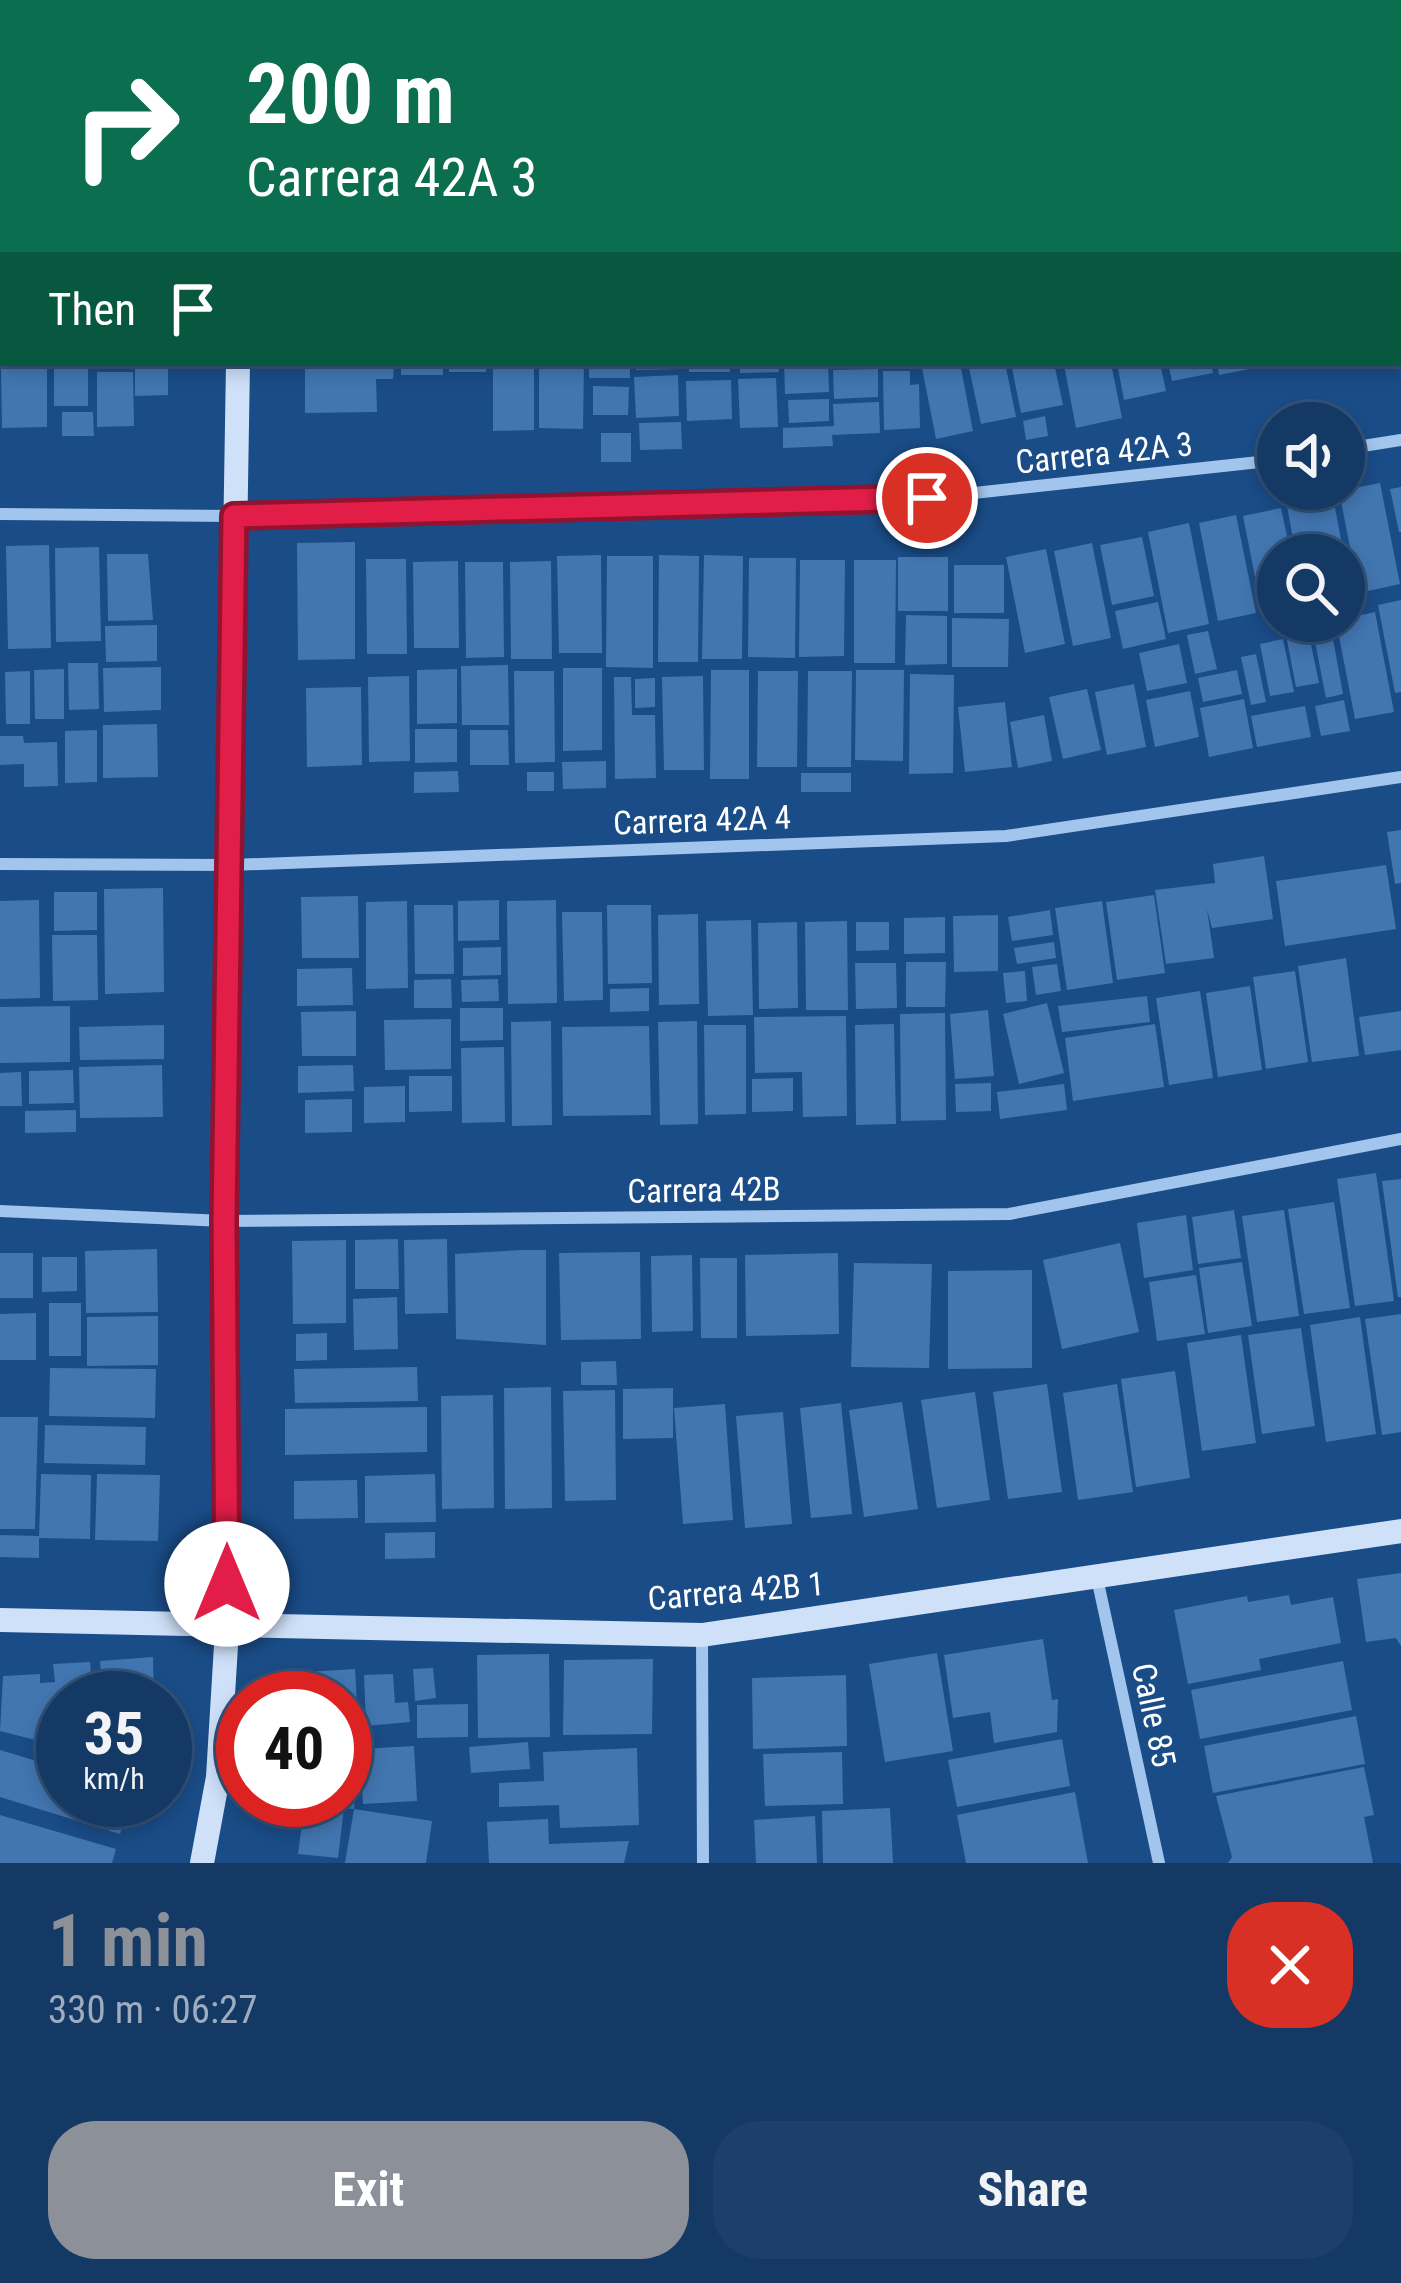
<!DOCTYPE html>
<html lang="en">
<head>
<meta charset="utf-8">
<style>
  :root { --surface:#143965; --page:#1d406b; --text:#f1f3f6; --muted:#9dacbf; --line:#335379; --accent:#8c9099 }
  body { margin:0; font-family:"Roboto Condensed",sans-serif; background:var(--page); color:var(--text); height:100vh; display:flex; flex-direction:column; font-size:45px; white-space:nowrap }
  * { box-sizing:border-box; margin:0 }
  p { font-size:39px; color:var(--muted) }
  .icon { flex:none; width:66px; height:66px; fill:none; stroke:currentColor; stroke-width:2; stroke-linecap:round; stroke-linejoin:round }
  .map { position:relative; height:1863px; overflow:hidden }
  .drawer { display:flex; flex-direction:column; background:var(--surface); flex:1 }
  .drawer>* { flex:none }
  .hud { position:absolute; left:0px; top:0px; width:1401px; height:366px; box-shadow:0 6px 18px #0003,0 0 0 3px var(--line); background:#0b6e4f; color:#fff; overflow:hidden }
  .buttons { position:absolute; left:1257px; top:402px; display:grid; gap:24px }
  .buttons a { display:grid; place-items:center; width:108px; height:108px; border-radius:50%; background:var(--surface); box-shadow:0 6px 18px #0003,0 0 0 3px var(--line); font-size:60px }
  .speed { position:absolute; left:36px; top:1671px; display:flex; gap:24px; font-size:60px; font-weight:700; text-align:center }
  .speed>* { display:grid; place-content:center; width:156px; height:156px; border-radius:50%; background:var(--surface); box-shadow:0 6px 18px #0003,0 0 0 3px var(--line); line-height:1 }
  .speed small { font-size:30px; font-weight:400 }
  .speed .limit { border:18px solid #d22; background:#fff; color:#111 }
  .pin { position:absolute; display:grid; place-items:center; width:102px; height:102px; color:#fff; margin:-51px; border:6px solid #fff; border-radius:50%; box-shadow:0 3px 12px #0007 }
  .me { position:absolute; width:132px; margin:-66px; rotate:0deg; stroke-linejoin:round; filter:drop-shadow(0 0 9px #0008) }
  .turn { display:flex; align-items:center; gap:42px; height:252px; padding:0 48px; font-size:54px }
  .turn .icon { width:156px; height:156px; stroke-width:2.5 }
  .turn b { display:block; font-size:84px; line-height:102px }
  .then { display:flex; align-items:center; height:114px; padding:0 48px; background:#0003; gap:24px; font-size:45px }
  .round { display:grid; place-items:center; flex:none; width:126px; height:126px; border-radius:48px; background:var(--page) }
  .overview { display:flex; align-items:center; justify-content:space-between; height:204px; padding:0 48px }
  h1 { font-size:72px; font-weight:700; line-height:90px; color:var(--accent) }
  .button { display:flex; gap:24px; margin-top:auto; padding:24px 48px }
  .button a { flex:1; height:138px; border-radius:48px; background:var(--accent); color:#fff; font-size:48px; font-weight:700; line-height:138px; text-align:center }
  .button a+a { background:var(--page); color:var(--text) }
  .map>svg:first-child { display:block }
  .building { fill:#4276b1 }
  .lines { fill:none; stroke-linecap:round; stroke-linejoin:round }
  .street { stroke:#a1c5ec; stroke-width:12 }
  .secondary { stroke:#cee1f9; stroke-width:24 }
  .route-casing { stroke:#92132f; stroke-width:30 }
  .route { stroke:#e11d48; stroke-width:21 }
  .labels { text-anchor:middle; dominant-baseline:central; stroke-width:10; stroke-linejoin:round; paint-order:stroke }
  .street-label { font-size:33px; fill:#fff; stroke:#1a4c87 }
</style>
</head>
<body>
<div class="map">
<svg width="1401" height="1863" viewBox="0 0 1401 1863">
  <rect width="100%" height="100%" fill="#1a4c87"/>
  <path class="building" d="M135,363H168V395L135,396Z
    M305,363H394L393,379H376L377,412L305,413Z
    M401,363H443V375H401Z
    M449,363H486V372H449Z
    M493,363H534V430L493,431Z
    M539,363H584L583,429L539,428Z
    M589,363H630V378H589Z
    M636,363H685V369L636,370Z
    M689,363H730V372H689Z
    M740,363H778L779,372L740,373Z
    M784,363H828L829,392L785,394Z
    M921,363H960L973,431L936,439Z
    M968,363H1005L1016,417L981,424Z
    M1011,363H1054L1063,405L1021,413Z
    M1111,363L1122,418L1076,428L1064,365Z
    M1117,363H1160L1166,391L1124,400Z
    M1168,363H1211L1213,373L1172,381Z
    M1217,363H1259L1260,367L1219,375Z
    M47,364V427L2,428L1,365Z
    M88,365V406H54V366Z
    M878,369V397L834,399L833,370Z
    M883,371H910V385L919,384L920,428L884,430Z
    M97,372H133L134,426L97,427Z
    M678,375L679,416L636,418L634,377Z
    M776,378L778,427L740,428L738,379Z
    M731,380L732,419L687,421L686,381Z
    M593,386L629,387L628,415H593Z
    M829,399V421L789,423L788,400Z
    M879,402L880,433L832,435L833,446L783,448V428L834,426L833,404Z
    M62,412H93L94,436H62Z
    M1045,416L1048,436L1026,440L1023,421Z
    M681,422L682,449L640,450L639,423Z
    M601,433H631V462H601Z
    M1380,483L1400,584L1359,593L1339,491Z
    M1401,487V532H1399L1390,489Z
    M1333,497L1344,555H1296L1287,506Z
    M1281,508L1291,555H1278V608L1262,612L1243,516Z
    M1236,515L1256,613L1218,621L1199,523Z
    M1189,523L1209,624L1168,633L1148,532Z
    M1142,537L1154,596L1112,605L1100,545Z
    M355,542V659L298,660L297,543Z
    M1092,543L1111,638L1073,646L1054,551Z
    M49,545L51,648L8,649L6,546Z
    M99,547L101,641L56,642L55,548Z
    M1046,549L1065,644L1025,653L1006,557Z
    M107,554H148L153,620L108,621Z
    M601,555L602,653H559L557,556Z
    M659,555L699,556L698,662H658Z
    M704,555L743,556L742,659H702Z
    M607,556H653V668L606,667Z
    M898,557H948V611H898Z
    M749,558H796L795,658L748,657Z
    M366,559H406L407,654H367Z
    M800,560H845L844,656L799,657Z
    M854,560H896L895,663H854Z
    M458,561L459,648H414L413,562Z
    M551,561L552,659H511L510,562Z
    M465,562H503L504,657L466,658Z
    M954,565H1004V613H954Z
    M1401,600V692L1395,693L1378,605Z
    M1158,602L1166,639L1123,649L1115,611Z
    M1375,612L1394,712L1355,719L1336,621Z
    M906,615L947,616V664L905,665Z
    M952,618L1009,619L1008,667H952Z
    M1330,623L1343,694L1326,698L1312,627Z
    M157,625V661L106,662L105,626Z
    M1208,631L1217,669L1195,674L1187,635Z
    M1309,635L1319,683L1296,687L1287,640Z
    M1283,639L1294,692L1270,696L1260,644Z
    M1179,644L1187,683L1147,691L1139,653Z
    M1256,654L1266,702L1251,705L1241,657Z
    M68,663H98L99,709L69,710Z
    M508,665L509,725H462L461,666Z
    M161,667V710L104,712L103,668Z
    M563,668H602V750L563,751Z
    M64,669V719H35L34,670Z
    M457,669V723L417,724V670Z
    M711,670H749V779H710Z
    M856,670H904L903,761L855,760Z
    M1237,670L1242,694L1203,702L1198,678Z
    M30,671V724H6L5,672Z
    M514,671H554L555,762L515,763Z
    M758,671H798L797,767H757Z
    M808,671H852L851,767H807Z
    M910,674L954,675L953,773L909,774Z
    M409,676L410,761L369,762L368,677Z
    M703,676L704,770H664L662,677Z
    M614,677H631L632,715H655L656,778L615,779Z
    M655,678V707L635,708V679Z
    M1134,684L1146,747L1107,755L1095,692Z
    M361,687L362,765L307,767L306,688Z
    M1087,689L1101,750L1063,759L1049,697Z
    M1190,691L1199,737L1155,747L1146,700Z
    M1244,699L1253,748L1209,757L1200,708Z
    M1344,700L1350,731L1321,736L1315,706Z
    M1005,702L1012,767L965,772L958,707Z
    M1305,706L1311,737L1257,747L1251,716Z
    M1044,715L1052,761L1018,768L1010,722Z
    M157,724L158,777L103,778V725Z
    M415,729H457V762L415,763Z
    M97,730V782L65,783V731Z
    M470,730H508L509,765H470Z
    M0,736H23L24,743L57,742L58,786L24,787V764L0,765Z
    M606,761V788L563,789L562,762Z
    M458,771L459,792L414,793V772Z
    M527,772H554V791H527Z
    M801,773H851V792H801Z
    M1401,830V883L1395,884L1387,832Z
    M1264,856L1273,919L1212,928L1207,909L1214,958L1166,964L1155,890L1215,883L1213,864Z
    M1386,865L1396,929L1285,946L1276,881Z
    M163,888L164,992L105,994L104,889Z
    M54,892H97V930L54,931Z
    M1154,895L1165,973L1117,980L1106,902Z
    M358,896L359,958H302L301,897Z
    M39,900L40,998L0,999V901Z
    M499,900V940L458,941V901Z
    M556,900L557,1003L508,1004L507,901Z
    M407,901L408,988L366,989V902Z
    M1102,901L1113,983L1067,990L1055,908Z
    M414,905H453L454,974H415Z
    M607,905H651L652,983L608,984Z
    M1050,910L1053,935L1012,941L1008,917Z
    M562,912H602L603,1000L564,1001Z
    M698,914L699,1004L659,1005L658,915Z
    M998,915V971L954,972L953,916Z
    M945,917V953L904,954V918Z
    M751,920L753,1015L708,1016L706,921Z
    M847,921L848,1010H806L805,922Z
    M797,922L798,1008L759,1009L758,923Z
    M856,922H889V950L856,951Z
    M52,935H97L98,1000L53,1001Z
    M1054,942L1056,958L1017,964L1014,948Z
    M501,947V975L463,976V948Z
    M1346,958L1359,1056L1312,1062L1298,966Z
    M906,962H946L945,1007H906Z
    M855,963H896L897,1008L856,1009Z
    M1057,964L1061,991L1036,995L1032,967Z
    M352,968L353,1005L297,1006V969Z
    M1025,971L1027,1001L1006,1003L1003,973Z
    M1295,971L1308,1062L1266,1069L1253,977Z
    M451,979L452,1008H414V980Z
    M498,979L499,1001L462,1002L461,980Z
    M1250,986L1262,1070L1218,1077L1206,993Z
    M649,988V1011L610,1012V989Z
    M1200,991L1213,1078L1169,1085L1156,998Z
    M1147,996L1150,1022L1062,1032L1058,1006Z
    M1047,1003L1064,1073L1019,1084L1003,1014Z
    M70,1006V1062L0,1063V1007Z
    M460,1008H503V1040L460,1041Z
    M988,1010L994,1076L955,1079L950,1014Z
    M356,1011V1056H302L301,1012Z
    M1401,1011V1050L1365,1055L1359,1017Z
    M945,1013L946,1120L901,1121L900,1014Z
    M846,1016L847,1116L803,1117L802,1072L755,1073L754,1017Z
    M451,1019V1069L385,1070L384,1020Z
    M551,1021L552,1125L512,1126L511,1022Z
    M697,1021L698,1124L660,1125L658,1022Z
    M894,1024L896,1124L856,1125L855,1025Z
    M1155,1024L1164,1087L1073,1101L1065,1038Z
    M164,1025V1059L80,1060L79,1027Z
    M704,1025H746V1114L705,1115Z
    M649,1026L651,1115L563,1116L562,1027Z
    M504,1047L505,1122L462,1123L461,1048Z
    M162,1065L163,1117L80,1118L79,1067Z
    M353,1065L354,1091L298,1093V1066Z
    M73,1070L74,1103L29,1104V1071Z
    M21,1072L22,1106H0V1073Z
    M409,1076H452V1111L409,1112Z
    M793,1078V1111L752,1112V1079Z
    M991,1083V1111L956,1112L955,1084Z
    M1064,1084L1067,1110L1000,1119L997,1092Z
    M405,1086V1122L364,1123V1087Z
    M352,1099V1132L305,1133V1100Z
    M76,1110V1132L25,1133V1111Z
    M1376,1173L1394,1301L1355,1306L1337,1179Z
    M1401,1179V1297H1398L1382,1181Z
    M1334,1202L1350,1308L1304,1314L1288,1209Z
    M1234,1210L1241,1258L1198,1264L1192,1217Z
    M1284,1210L1299,1316L1257,1322L1242,1216Z
    M1186,1215L1193,1270L1144,1278L1137,1223Z
    M398,1239L399,1289H355V1240Z
    M447,1239L448,1313L405,1314L404,1240Z
    M346,1240V1323L293,1324L292,1241Z
    M1120,1243L1139,1332L1062,1349L1043,1260Z
    M157,1249L158,1312L86,1313L85,1251Z
    M521,1250H546V1345L456,1339L455,1254Z
    M640,1252L641,1339L561,1340L559,1253Z
    M0,1253H33V1298H0Z
    M838,1253L839,1334L746,1336L745,1255Z
    M692,1255L693,1331L652,1332L651,1256Z
    M42,1257H77V1291L42,1292Z
    M700,1258H737V1338H701Z
    M1242,1262L1252,1326L1208,1333L1199,1268Z
    M854,1263L932,1264L929,1368L851,1367Z
    M1032,1270V1368L948,1369V1271Z
    M1196,1275L1205,1334L1157,1341L1149,1282Z
    M397,1297L398,1349L354,1350L353,1299Z
    M49,1303H81V1356H49Z
    M36,1313V1360H0V1314Z
    M1401,1314V1432L1382,1435L1365,1319Z
    M158,1316V1365L87,1366V1317Z
    M1360,1317L1376,1434L1326,1442L1310,1325Z
    M1301,1328L1315,1426L1262,1434L1248,1335Z
    M327,1333V1360L296,1361V1334Z
    M1241,1335L1256,1443L1202,1451L1187,1343Z
    M616,1361L617,1385H581V1362Z
    M417,1367L418,1401L295,1403L294,1369Z
    M50,1368L156,1369L155,1418L49,1416Z
    M1175,1371L1190,1478L1136,1487L1121,1379Z
    M1047,1384L1062,1492L1008,1499L993,1392Z
    M1117,1384L1133,1492L1078,1500L1063,1393Z
    M551,1387L552,1508L505,1509L504,1388Z
    M673,1388V1438L623,1439V1389Z
    M615,1390L616,1500L565,1501L563,1391Z
    M975,1392L990,1500L937,1508L921,1400Z
    M493,1395L494,1508L442,1509L441,1396Z
    M902,1402L918,1509L864,1517L849,1410Z
    M841,1403L852,1514L811,1518L800,1408Z
    M725,1404L733,1520L683,1524L674,1408Z
    M427,1407V1452L285,1455V1409Z
    M783,1412L792,1524L745,1528L736,1416Z
    M0,1417H38L35,1529H0Z
    M45,1425L146,1427L145,1465L44,1463Z
    M41,1474L91,1475L90,1539L39,1538Z
    M97,1474L160,1475L158,1541L95,1540Z
    M435,1474L436,1522L365,1523V1476Z
    M357,1480L358,1518L294,1519V1481Z
    M435,1532V1558L385,1559V1533Z
    M0,1535L39,1536V1558L0,1557Z
    M1401,1573V1646L1396,1638L1366,1642L1357,1579Z
    M1289,1595L1291,1605L1333,1597L1341,1643L1259,1659L1261,1670L1188,1684L1174,1610L1247,1596L1248,1602Z
    M1043,1639L1052,1700L1058,1699L1057,1732L994,1743L990,1712L953,1718L944,1655Z
    M937,1653L953,1751L885,1762L869,1664Z
    M549,1654L550,1737L478,1738L477,1655Z
    M153,1657L154,1698H63V1747L0,1731L3,1676L40,1674V1683L55,1682L53,1664L90,1662L92,1689L102,1688L100,1661Z
    M653,1659L652,1734L563,1735L564,1660Z
    M1343,1661L1352,1710L1200,1739L1191,1690Z
    M433,1668L436,1698L415,1701L413,1669Z
    M355,1669L359,1740L345,1741V1698H309L307,1672Z
    M393,1674L395,1703L408,1702L410,1722L366,1726L364,1675Z
    M846,1675L847,1746L753,1749L752,1678Z
    M468,1704V1737L417,1738V1705Z
    M1356,1716L1365,1764L1213,1793L1204,1746Z
    M1062,1739L1070,1786L957,1807L948,1760Z
    M528,1742L530,1769L471,1773L469,1747Z
    M414,1746L417,1801L363,1804L360,1749Z
    M637,1748L639,1825L560,1828L559,1805L499,1807V1783L544,1781L543,1752Z
    M0,1750L63,1769V1800H131L120,1834L0,1797Z
    M842,1752L843,1804L765,1806L763,1754Z
    M345,1754L358,1755L354,1809L344,1808L338,1858L298,1854L305,1800H345Z
    M1364,1767L1374,1815L1364,1817L1373,1863H1228L1232,1857L1216,1796Z
    M1075,1792L1088,1863H966L957,1815Z
    M890,1808L893,1863H823L822,1811Z
    M354,1809L432,1821L426,1863H345Z
    M0,1815L116,1849L112,1863H0Z
    M815,1816L817,1863H756L754,1820Z
    M548,1819L549,1844L629,1841L624,1863H489L487,1822Z"/>
  <g class="lines">
    <path class="street" d="M1398,17H1401
      M1344,449L1401,440
      M0,514L234,516L881,503L1278,460
      M0,864L231,865L1006,836L1401,777
      M0,1211L224,1221L1009,1214L1401,1139
      M1097,1578L1159,1863
      M702,1636L703,1863"/>
    <path class="secondary" d="M243,0V3
      M0,1620L702,1635L1401,1531
      M202,1863L218,1777L227,1629L224,1221L238,363"/>
  </g>
  <g class="lines">
    <defs>
      <path id="route" d="M227,1584L224,1221L234,516L927,498"/>
    </defs>
    <use href="#route" class="route-casing"/>
    <use href="#route" class="route"/>
  </g>
  <g class="labels">
    <g class="street-label">
      <text transform="translate(1104 453) rotate(-6)">Carrera 42A 3</text>
      <text transform="translate(702 820) rotate(-2)">Carrera 42A 4</text>
      <text transform="translate(704 1190) rotate(-1)">Carrera 42B</text>
      <text transform="translate(736 1591) rotate(-5)">Carrera 42B 1</text>
      <text transform="translate(1154 1715) rotate(78)">Calle 85</text>
    </g>
  </g>
</svg>
<div class="buttons">
<a><svg class="icon" aria-label="sound" viewBox="0 0 24 24"><path d="M4 9h4l5-4v14l-5-4H4zM17 9q2 3 0 6"/></svg></a>
<a><svg class="icon" aria-label="search" viewBox="0 0 24 24"><circle cx="10" cy="10" r="6"/><path d="M15 15l6 6"/></svg></a>
</div>
<div class="speed"><div>35<small>km/h</small></div><div class="limit">40</div></div>
<div class="pin" style="left:927px;top:498px;background:#d93025"><svg class="icon" aria-label="arrive" viewBox="0 0 24 24"><path d="M6 21V4h12l-3 4 3 4H6"/></svg></div>
<svg class="me" style="left:227px;top:1584px" viewBox="-20 -20 40 40"><circle r="19" fill="#fff"/><path d="M0-13L10 11 0 6-10 11z" fill="#e11d48"/></svg>
<div class="hud">
<div class="turn"><svg class="icon" aria-label="right" viewBox="0 0 24 24"><path d="M7 20v-9h11M14 6l5 5-5 5"/></svg><div><b>200 m</b>Carrera 42A 3</div></div>
<div class="then">Then<svg class="icon" aria-label="arrive" viewBox="0 0 24 24"><path d="M6 21V4h12l-3 4 3 4H6"/></svg></div>
</div>
</div>
<section class="drawer">
<div class="overview"><div><h1>1 min</h1><p>330 m · 06:27</p></div><a class="round" style="background:#d93025;color:#fff"><svg class="icon" aria-label="close" viewBox="0 0 24 24"><path d="M6 6l12 12M18 6L6 18"/></svg></a></div>
<div class="button"><a>Exit</a><a>Share</a></div>
</section>
</body>
</html>
